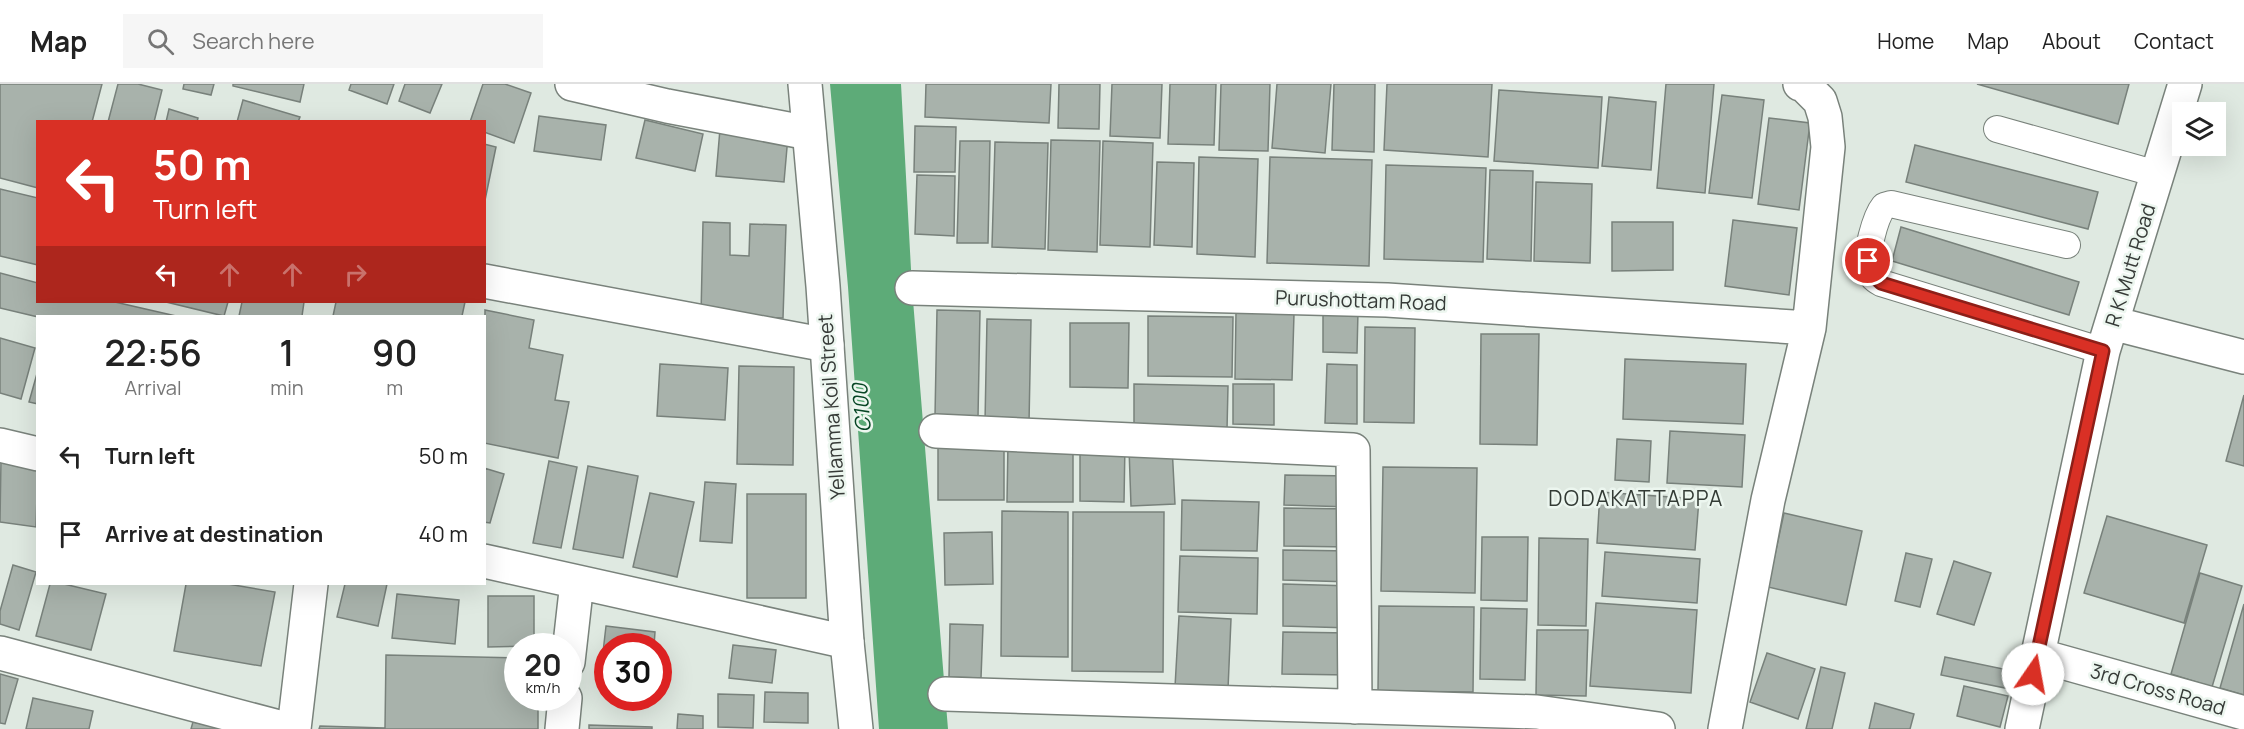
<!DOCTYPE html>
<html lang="en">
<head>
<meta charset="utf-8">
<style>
  :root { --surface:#fff; --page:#f6f6f6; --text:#222; --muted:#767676; --line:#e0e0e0 }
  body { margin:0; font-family:Manrope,sans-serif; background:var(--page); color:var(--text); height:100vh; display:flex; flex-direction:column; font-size:22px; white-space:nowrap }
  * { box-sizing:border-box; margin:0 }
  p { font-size:20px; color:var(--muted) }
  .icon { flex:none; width:33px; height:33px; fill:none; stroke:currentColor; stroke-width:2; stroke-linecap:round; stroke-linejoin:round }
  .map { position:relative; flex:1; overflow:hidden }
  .side { position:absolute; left:36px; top:231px; width:450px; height:270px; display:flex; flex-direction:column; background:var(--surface); border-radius:0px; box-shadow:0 6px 24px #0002 }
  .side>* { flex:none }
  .top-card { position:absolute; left:36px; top:36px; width:450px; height:183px; border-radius:0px; box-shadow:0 6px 24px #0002; background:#d93025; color:#fff; overflow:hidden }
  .controls { position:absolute; left:2172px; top:18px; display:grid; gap:12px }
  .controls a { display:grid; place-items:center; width:54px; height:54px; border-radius:0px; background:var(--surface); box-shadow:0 6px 24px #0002; font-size:30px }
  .speed { position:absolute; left:504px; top:549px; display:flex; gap:12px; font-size:30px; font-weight:700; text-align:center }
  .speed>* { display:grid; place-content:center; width:78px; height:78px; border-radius:50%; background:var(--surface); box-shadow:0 6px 24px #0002; line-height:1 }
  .speed small { font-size:15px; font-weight:400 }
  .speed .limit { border:9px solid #d22; background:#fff; color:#111 }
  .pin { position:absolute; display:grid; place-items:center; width:51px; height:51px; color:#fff; margin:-26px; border:3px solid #fff; border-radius:50%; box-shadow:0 2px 6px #0007 }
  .me { position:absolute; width:66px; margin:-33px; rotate:12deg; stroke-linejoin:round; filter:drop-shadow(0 0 4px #0008) }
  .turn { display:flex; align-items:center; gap:21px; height:126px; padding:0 18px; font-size:27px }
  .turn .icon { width:78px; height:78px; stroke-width:2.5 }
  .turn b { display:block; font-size:42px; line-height:51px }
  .lanes { display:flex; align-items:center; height:57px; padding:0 18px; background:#0003; justify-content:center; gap:30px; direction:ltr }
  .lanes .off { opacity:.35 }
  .eta { display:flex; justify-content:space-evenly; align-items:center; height:102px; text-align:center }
  .eta b { font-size:36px; font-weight:600; line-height:42px }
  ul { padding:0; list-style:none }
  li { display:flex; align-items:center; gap:18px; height:78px; padding:0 18px }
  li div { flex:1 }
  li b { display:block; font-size:22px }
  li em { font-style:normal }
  header { display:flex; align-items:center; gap:36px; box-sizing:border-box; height:84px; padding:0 30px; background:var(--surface); border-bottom:2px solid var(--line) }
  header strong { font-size:28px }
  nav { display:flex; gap:33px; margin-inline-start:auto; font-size:21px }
  .search { width:420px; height:54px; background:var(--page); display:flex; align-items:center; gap:15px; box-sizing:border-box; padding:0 21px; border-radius:0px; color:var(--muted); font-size:22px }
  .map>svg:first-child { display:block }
  .water { fill:#5dab78 }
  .building { fill:#a8b2ab; stroke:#78817b; stroke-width:1.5 }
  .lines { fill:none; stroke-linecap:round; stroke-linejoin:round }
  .lane-casing { stroke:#79827b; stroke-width:28 }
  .street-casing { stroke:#79827b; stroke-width:36 }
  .secondary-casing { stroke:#79827b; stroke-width:36 }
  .lane { stroke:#fff; stroke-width:26 }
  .street { stroke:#fff; stroke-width:33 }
  .secondary { stroke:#fff; stroke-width:33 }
  .route-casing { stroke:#8d1f18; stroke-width:15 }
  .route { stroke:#d93025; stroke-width:10 }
  .labels { text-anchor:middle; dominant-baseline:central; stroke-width:5; stroke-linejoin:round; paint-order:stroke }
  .street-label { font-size:20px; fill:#363a37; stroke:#ecf6ef }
  .water-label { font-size:21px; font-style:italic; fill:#074625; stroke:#ecf6ef }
  .neighbourhood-label { font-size:21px; letter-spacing:1.5px; fill:#333b35; stroke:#ecf6ef }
</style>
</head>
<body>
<header>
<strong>Map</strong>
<div class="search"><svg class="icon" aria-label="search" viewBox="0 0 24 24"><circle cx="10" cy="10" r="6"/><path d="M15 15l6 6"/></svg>Search here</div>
<nav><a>Home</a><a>Map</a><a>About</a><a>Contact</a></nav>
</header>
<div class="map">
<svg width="2244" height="645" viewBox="0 0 2244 645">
  <rect width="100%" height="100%" fill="#dfe9e1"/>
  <path class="water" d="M830,0H901L912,204L948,645H879L848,203Z"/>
  <path class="building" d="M0,0H102L92,38H38V104L0,94Z
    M118,0H138L162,6L154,38H108Z
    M184,0H214L211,11L183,5Z
    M233,0H304L300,18L233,2Z
    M351,0H394L387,20L349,6Z
    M405,0H442L430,29L399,17Z
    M483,0H505L531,9L514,59L484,48V38H470Z
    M926,0H1051L1049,39L925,33Z
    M1059,0H1100L1099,45L1058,44Z
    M1112,0H1162L1160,54L1110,52Z
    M1170,0H1216L1214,61L1168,60Z
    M1221,0H1270L1268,67L1219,66Z
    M1277,0H1331L1325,69L1272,64Z
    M1334,0H1375L1374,68L1332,66Z
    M1387,0H1492L1488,73L1384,66Z
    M1666,0H1714L1705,109L1657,104Z
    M1977,0H2129L2118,40Z
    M1499,6L1602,13L1598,84L1494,77Z
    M1722,11L1764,16L1752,114L1709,109Z
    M1609,13L1656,18L1651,86L1602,82Z
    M243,16L300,33L298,38H237Z
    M169,25L198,34L197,38H166Z
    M539,32L606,41L601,76L534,67Z
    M1769,34L1810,39L1799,126L1758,120Z
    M645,36L703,50L695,87L636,74Z
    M915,42L956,43L955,88H914Z
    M720,45L788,52L784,98L716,92Z
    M1051,56L1100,57L1097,168L1048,166Z
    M960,57H990L988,159H957Z
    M1103,57L1153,59L1150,163L1100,161Z
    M995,58L1048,59L1045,165L992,163Z
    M484,60L496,63L484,121Z
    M1915,61L2098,108L2088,145L1906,98Z
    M1199,73L1258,75L1255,173L1197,170Z
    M1270,73L1372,76L1369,182L1267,179Z
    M1157,78L1194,79L1192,163L1154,161Z
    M1386,81L1486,84L1483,178L1384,175Z
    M1490,86L1533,87L1531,177L1487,175Z
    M917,91L955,92L954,152L915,150Z
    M1536,98L1592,100L1590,179L1534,177Z
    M0,105L38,114V181L0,172Z
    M1733,136L1797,144L1789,211L1725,202Z
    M703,138L730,139V171L749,172L750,140L786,141L783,234L701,231Z
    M1612,138H1673V186L1612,187Z
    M1901,143L2079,198L2069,231L1892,177Z
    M0,189L38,199V218H115L176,232L38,233L0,224Z
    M166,218H228L224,232Z
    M242,218H304L302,232H239Z
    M336,218H465L462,232H333Z
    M485,226L534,236L529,264L563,271L555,316L569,318L558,374L484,359Z
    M937,226L980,227L978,333L935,332Z
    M1323,227H1358L1357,269L1323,268Z
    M1236,228L1294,230L1292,296L1235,295Z
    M1148,232L1233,233L1232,293L1148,292Z
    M987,235L1031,236L1029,339L985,338Z
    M1070,239H1129L1128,304L1070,303Z
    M1365,243L1415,244L1414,339L1364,338Z
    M1481,250H1539L1537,361L1480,360Z
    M0,254L35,264L21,315L0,309Z
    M1625,275L1746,280L1743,340L1623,335Z
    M660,280L728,284L725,336L657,332Z
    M1327,280L1357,281V340L1325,339Z
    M739,282L794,283L793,381L737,380Z
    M38,286V320L29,318Z
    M1134,300L1228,302L1227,346L1134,344Z
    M1233,300H1274V341L1233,340Z
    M2244,311V382L2226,377Z
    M1670,347L1745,351L1742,403L1667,399Z
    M1617,355L1651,357L1649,398L1615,396Z
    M938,356H1004V416H938Z
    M1008,358L1073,359V418H1007Z
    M1080,359H1125L1124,418L1080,417Z
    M1172,362L1175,420L1131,422L1129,364Z
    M1,375L38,380L36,443L0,438Z
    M549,377L577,383L561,464L533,459Z
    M588,382L638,392L623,474L573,465Z
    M1383,383L1477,384L1475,509L1381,507Z
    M484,384L504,390L490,439L484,438Z
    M1285,391L1351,392V423L1284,421Z
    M705,398L736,400L732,459L700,457Z
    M1600,408L1699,415L1695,466L1597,459Z
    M650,409L694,418L677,493L633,483Z
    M747,410H806V514H747Z
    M1182,416L1259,418L1257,467L1181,466Z
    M1284,424L1350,425V463L1284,462Z
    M1002,427L1068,428V573L1001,572Z
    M1073,428H1164L1163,588L1072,587Z
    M1784,429L1862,447L1846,521L1768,503Z
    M2107,432L2207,461L2184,539L2084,509Z
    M992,448L993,500L945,501L944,449Z
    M1482,453H1528L1527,517L1481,516Z
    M1539,454L1588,455L1586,542L1538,541Z
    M1283,466L1352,467V498L1283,496Z
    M1605,468L1700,475L1697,519L1602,512Z
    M1906,469L1932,475L1920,523L1895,517Z
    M1180,472L1258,474L1257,530L1178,528Z
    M1954,477L1991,489L1974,541L1937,530Z
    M13,481L36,488L19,546L0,540V527Z
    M2200,489L2242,502L2212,603L2171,590Z
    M50,500H64L106,510L91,566L36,552Z
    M186,500H228L275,508L261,582L174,567Z
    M345,500H387L378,542L337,533Z
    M1283,500L1352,502L1351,544L1283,542Z
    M397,510L459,516L455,560L392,554Z
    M488,512H534V562L488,563Z
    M1596,519L1697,526L1691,609L1590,602Z
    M2244,520V611L2220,604Z
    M1379,522L1474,523L1473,608L1378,607Z
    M1481,524L1527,525L1525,596L1480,595Z
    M1179,532L1231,535L1228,605L1175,603Z
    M950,540L983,541L981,594L949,593Z
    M606,542L655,548L654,562H608V604L599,603Z
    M1537,546H1588L1586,612L1536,611Z
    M1283,548L1350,549V591L1282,590Z
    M733,561L776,566L772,599L729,594Z
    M1767,569L1815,585L1798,635L1750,618Z
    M386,571L518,574V614H538V645H319L320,642L385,644Z
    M1945,573L2013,587L2010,605L1941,591Z
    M1821,583L1845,589L1832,645H1806Z
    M0,590L18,595L5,640L0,639Z
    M1964,602L2008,612L2000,643L1957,632Z
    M765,608L808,609V639L764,638Z
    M718,610L754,611L753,644L718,643Z
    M33,614L93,627L89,645H26Z
    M1875,619L1914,630L1910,645H1869Z
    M678,630L703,632V645H677Z
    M193,638L225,645H191Z
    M589,641L652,643V645H589Z"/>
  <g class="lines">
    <defs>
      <path id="lane" d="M1997,45L2157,90
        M2067,161L1891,120L1884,122C1875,133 1865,171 1869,184C1870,191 1875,196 1881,199L2103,267"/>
      <path id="street" d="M572,0L667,22L809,49
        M484,197L827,261
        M912,204L1387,216L1809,244
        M2112,239L2244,273
        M936,347L1353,366L1355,623
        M0,361L38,370
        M484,477L847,558
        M0,569L286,645
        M2037,571L2244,629
        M568,578L577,498
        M945,610L1537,628L1658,645
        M294,645L311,500
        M562,645L565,614
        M1725,645L1768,416L1809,244L1828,63L1825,33L1820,17L1804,1L1800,0
        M2022,645L2103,267L2185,0"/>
      <path id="secondary" d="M805,0L823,202L847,558L856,645"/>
    </defs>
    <use href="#lane" class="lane-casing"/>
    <use href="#street" class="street-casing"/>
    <use href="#secondary" class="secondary-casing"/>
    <use href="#lane" class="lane"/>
    <use href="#street" class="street"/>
    <use href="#secondary" class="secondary"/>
  </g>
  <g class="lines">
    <defs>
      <path id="route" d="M1868,177L1871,190L1881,199L2103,267L2033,590"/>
    </defs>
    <use href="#route" class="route-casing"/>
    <use href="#route" class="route"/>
  </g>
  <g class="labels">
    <g class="street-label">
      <text transform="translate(2130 181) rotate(-73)">R K Mutt Road</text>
      <text transform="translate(1361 216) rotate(2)">Purushottam Road</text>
      <text transform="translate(831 323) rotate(-94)">Yellamma Koil Street</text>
      <text transform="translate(2158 605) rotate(16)">3rd Cross Road</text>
    </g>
    <g class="water-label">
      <text transform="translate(861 324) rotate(-95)">C100</text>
    </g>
    <g class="neighbourhood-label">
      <text x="1636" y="414">DODAKATTAPPA</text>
    </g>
  </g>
</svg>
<div class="controls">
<a><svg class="icon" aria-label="layers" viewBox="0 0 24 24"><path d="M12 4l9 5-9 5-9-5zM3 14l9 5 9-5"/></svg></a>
</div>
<div class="speed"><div>20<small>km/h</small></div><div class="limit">30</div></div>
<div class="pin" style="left:1868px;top:177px;background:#d93025"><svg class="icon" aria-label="arrive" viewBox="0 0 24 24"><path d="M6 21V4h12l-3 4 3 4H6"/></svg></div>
<svg class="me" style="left:2033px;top:590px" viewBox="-20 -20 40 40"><circle r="19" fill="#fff"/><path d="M0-13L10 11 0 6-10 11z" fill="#d93025"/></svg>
<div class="top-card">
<div class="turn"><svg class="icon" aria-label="left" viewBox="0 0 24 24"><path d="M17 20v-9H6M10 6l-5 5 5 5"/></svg><div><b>50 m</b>Turn left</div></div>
<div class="lanes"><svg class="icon" aria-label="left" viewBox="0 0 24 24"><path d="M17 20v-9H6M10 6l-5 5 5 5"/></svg><svg class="icon off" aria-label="ahead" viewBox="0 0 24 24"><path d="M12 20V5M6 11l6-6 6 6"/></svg><svg class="icon off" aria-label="ahead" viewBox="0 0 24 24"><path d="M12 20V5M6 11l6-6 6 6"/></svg><svg class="icon off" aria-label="right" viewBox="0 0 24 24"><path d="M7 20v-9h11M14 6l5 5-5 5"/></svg></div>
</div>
<section class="side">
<div class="eta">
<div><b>22:56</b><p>Arrival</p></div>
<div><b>1</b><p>min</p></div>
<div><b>90</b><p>m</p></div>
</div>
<ul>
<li><svg class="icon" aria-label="left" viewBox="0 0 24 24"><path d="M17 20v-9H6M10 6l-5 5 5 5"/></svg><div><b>Turn left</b></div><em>50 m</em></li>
<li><svg class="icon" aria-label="arrive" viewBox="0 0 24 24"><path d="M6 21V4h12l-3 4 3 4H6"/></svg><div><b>Arrive at destination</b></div><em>40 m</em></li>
</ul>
</section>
</div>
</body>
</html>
